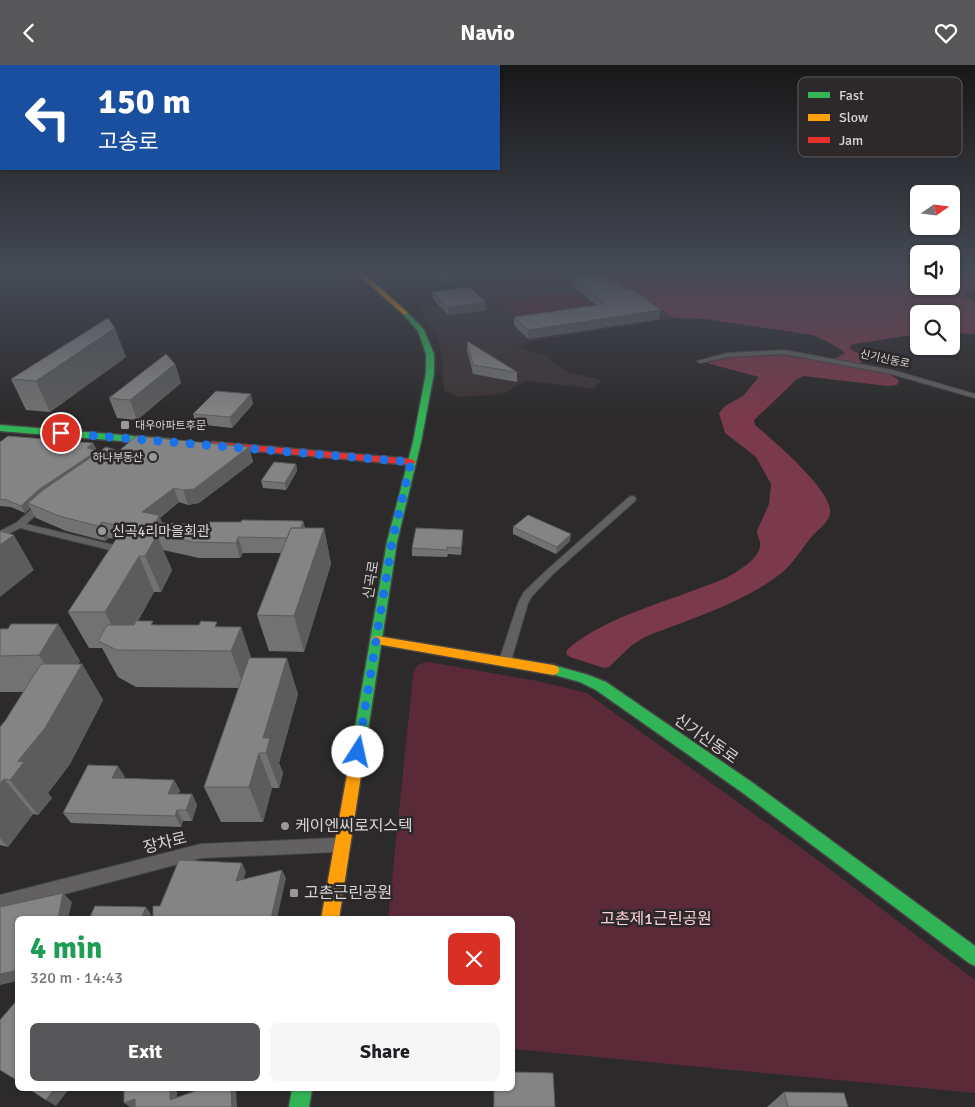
<!DOCTYPE html>
<html lang="en">
<head>
<meta charset="utf-8">
<style>
  :root { --surface:#fff; --page:#f6f6f6; --text:#202124; --muted:#757577; --accent:#575759 }
  body { margin:0; font-family:Signika,"Noto Sans KR",sans-serif; background:var(--page); color:var(--text); height:100vh; display:flex; flex-direction:column; font-size:19px; white-space:nowrap }
  * { box-sizing:border-box; margin:0 }
  p { font-size:16px; color:var(--muted) }
  .icon { flex:none; width:28px; height:28px; fill:none; stroke:currentColor; stroke-width:2; stroke-linecap:round; stroke-linejoin:round }
  .map { position:relative; flex:1; overflow:hidden }
  .sheet { position:absolute; left:15px; top:851px; width:500px; height:175px; display:flex; flex-direction:column; background:var(--surface); border-radius:8px; box-shadow:0 1px 4px #0004 }
  .sheet>* { flex:none }
  .guide { position:absolute; left:0px; top:0px; width:500px; height:105px; box-shadow:0 1px 4px #0004; background:#1a4fa0; color:#fff; overflow:hidden }
  .needle { width:32px; rotate:76deg }
  .fabs { position:absolute; left:910px; top:120px; display:grid; gap:10px }
  .fabs a { display:grid; place-items:center; width:50px; height:50px; border-radius:8px; background:var(--surface); box-shadow:0 1px 4px #0004; font-size:25px }
  .pin { position:absolute; display:grid; place-items:center; width:42px; height:42px; color:#fff; margin:-21px; border:2px solid #fff; border-radius:50%; box-shadow:0 1px 5px #0007 }
  .me { position:absolute; width:55px; margin:-28px; rotate:10deg; stroke-linejoin:round; filter:drop-shadow(0 0 4px #0008) }
  .turn { display:flex; align-items:center; gap:18px; height:105px; padding:0 15px; font-size:22px }
  .turn .icon { width:65px; height:65px; stroke-width:2.5 }
  .turn b { display:block; font-size:35px; line-height:42px }
  .round { display:grid; place-items:center; flex:none; width:52px; height:52px; border-radius:8px; background:var(--page) }
  .overview { display:flex; align-items:center; justify-content:space-between; height:85px; padding:0 15px }
  h1 { font-size:30px; font-weight:700; line-height:38px; color:#1e9e55 }
  .button { display:flex; gap:10px; margin-top:auto; padding:10px 15px }
  .button a { flex:1; height:58px; border-radius:8px; background:var(--accent); color:#fff; font-size:20px; font-weight:700; line-height:58px; text-align:center }
  .button a+a { background:var(--page); color:var(--text) }
  header { display:flex; justify-content:space-between; align-items:center; height:65px; padding:0 15px; background:var(--accent); color:#fff; font-size:22px; font-weight:700 }
  .map>svg:first-child { display:block }
  .built { fill:#3c3435 }
  .green { fill:#5b2a38 }
  .forest { fill:#7a3a4b }
  .lines { fill:none; stroke-linecap:round; stroke-linejoin:round }
  .lane-casing { stroke:#474546; stroke-width:2 }
  .fast-casing { stroke:#474546; stroke-width:3 }
  .slow-casing { stroke:#474546; stroke-width:3 }
  .jam-casing { stroke:#474546; stroke-width:3 }
  .lane { fill:#626060; fill-rule:evenodd }
  .fast { fill:#30b455; fill-rule:evenodd }
  .slow { fill:#ff9f0a; fill-rule:evenodd }
  .jam { fill:#e5322d; fill-rule:evenodd }
  .wall { fill:#727272 }
  .shaded-wall { fill:#5c5c5c }
  .building { fill:#848484; stroke:#5c5c5c }
  .route { stroke:#1a73e8; stroke-width:9; stroke-dasharray:0 16.2 }
  .poi-dot { fill:#9a9899; stroke:#2d292a; stroke-width:2 }
  .labels { text-anchor:middle; dominant-baseline:central; stroke-width:5; stroke-linejoin:round; paint-order:stroke }
  .far-street-label { font-size:11px; fill:#d6d4d4; stroke:#2d292a }
  .far-poi-label { font-size:11px; fill:#d6d4d4; stroke:#2d292a; text-anchor:start }
  .poi-label { font-size:14px; fill:#d6d4d4; stroke:#2d292a; text-anchor:start }
  .street-label { font-size:14px; fill:#d6d4d4; stroke:#2d292a }
  .near-street-label { font-size:16px; fill:#d6d4d4; stroke:#2d292a }
  .near-poi-label { font-size:16px; fill:#d6d4d4; stroke:#2d292a; text-anchor:start }
  .near-park-label { font-size:16px; fill:#fcced7; stroke:#2d292a }
  .key { fill:#2d292a; stroke:#605c5d; stroke-width:1 }
  .key-label { font-size:14px; fill:#d6d4d4 }
</style>
</head>
<body>
<header><svg class="icon" aria-label="back" viewBox="0 0 24 24"><path d="M15 5l-7 7 7 7"/></svg>Navio<svg class="icon" aria-label="heart" viewBox="0 0 24 24"><path d="M12 20l-8-8c-3-5 5-10 8-4 3-6 11-1 8 4z"/></svg></header>
<div class="map">
<svg width="975" height="1042" viewBox="0 0 975 1042">
  <rect width="100%" height="100%" fill="#2c2a2b"/>
  <path class="built" d="M598,207L675,253L527,277L517,281L528,286L550,292L551,297L568,307L601,315L594,324L528,316H524L504,329L458,332L444,325L441,285L435,268L419,243L477,234L469,225Z"/>
  <path class="green" d="M522,206H597L598,207L533,215Z
    M565,227L575,229L604,251L525,257L502,236Z
    M428,597L537,616L587,628L819,796L975,915V1028L513,984L512,854H388L413,610C415,601 419,598 428,597Z"/>
  <path class="forest" d="M597,206H919V221H951V206H975V226L966,227L963,231L975,237V269L951,268V249H919V269L853,279L850,282L853,286L863,289V295L859,299L834,294L845,288C839,282 822,274 813,270L705,254L675,253Z
    M783,290L887,308L899,315L897,320L888,321L803,311L796,315L754,355L755,360C773,375 827,421 830,444C832,455 819,464 812,471C803,482 796,494 786,504C752,535 688,555 645,572L632,580L609,602L604,603L570,592L566,589L567,585C603,551 681,533 728,512C738,506 759,494 760,481C761,475 757,472 757,466L769,439L771,419L756,392L725,368L719,348L725,341L743,331L759,312L707,298L733,292Z"/>
  <g class="lines">
    <defs>
      <path id="lane" d="M364,206H372L360,211L357,209Z
        M784,285L892,305L975,329V333L891,309L784,289L728,292L700,298L697,296L728,288Z
        M632,431L635,432L636,434L635,436L554,508L532,531L528,538L511,596L509,599H501L499,596L518,538L524,527L548,504L629,432Z
        M43,436L46,437L47,439L46,441L26,459L114,480L119,483L114,486L20,463L0,473V466L16,458L40,437Z
        M335,773L340,775L342,780L340,785L335,787L201,793L0,846V830L201,779Z"/>
      <path id="fast" d="M403,247H407L424,265L434,289V308L421,377L397,477L362,704L360,708L355,710L350,708L348,704L387,477L413,377L426,308V289L418,266L403,249Z
        M0,360L170,374L174,377L170,380L0,366Z
        M553,600L588,610L606,617L753,718L975,881V901L969,898L743,728L596,625L580,617L548,608L547,605L548,602Z
        M292,1024H312L309,1042H289Z"/>
      <path id="slow" d="M354,206H361L407,247V249H403Z
        M377,571L553,600L558,602L559,605L558,608L553,610L377,579L373,578L371,575L373,572Z
        M355,698L360,700L362,704L339,854H321L348,704L350,700Z"/>
      <path id="jam" d="M213,377L411,394L416,397L411,400L210,382V378Z"/>
    </defs>
    <use href="#lane" class="lane-casing"/>
    <use href="#fast" class="fast-casing"/>
    <use href="#slow" class="slow-casing"/>
    <use href="#jam" class="jam-casing"/>
    <use href="#lane" class="lane"/>
    <use href="#fast" class="fast"/>
    <use href="#slow" class="slow"/>
    <use href="#jam" class="jam"/>
  </g>
  <path class="wall" d="M421,206H464L465,208V214L446,217Z
    M573,212L659,254L528,274L514,260V252L596,240L572,220Z
    M432,227L486,245L448,250L433,234Z
    M467,276L517,307V317L473,309L467,285Z
    M126,292L50,347L26,345L11,314Z
    M175,299L181,318L137,355L117,353L109,333Z
    M253,339L232,363L196,359L193,349Z
    M0,377L93,378L96,384L95,385L97,386L98,388L249,382L253,397L199,438L188,440L179,437L160,453L162,458L206,459L241,457L303,456L305,463H324L331,499L304,587L269,586L257,550L281,488H243L240,493H199L163,485L172,505L161,527H154L138,556L155,560L241,562L251,593L298,629L279,698L283,708L279,723H272L263,757H221L204,722L239,623L136,622L118,612L102,583H89L68,547L116,474L109,473L105,476L66,466L36,453L30,443L25,448L11,442L0,441Z
    M296,399L297,406L286,425L263,423L261,416Z
    M513,462L570,476L556,489L513,469Z
    M463,473L461,490L448,489L447,492L412,491V483Z
    M58,559L80,596L78,599H82L103,635L70,699L48,728L52,733L38,750L33,749L8,782L0,780V662L5,656L23,627H0V564Z
    M125,712L124,713L174,715L180,726L178,729H192L197,740L192,756H183L181,762L71,758L63,748Z
    M784,1027L848,1042H767Z"/>
  <path class="shaded-wall" d="M465,208V214L446,217L445,211Z
    M486,237V245L448,250V243Z
    M661,245L659,254L528,274V265Z
    M115,263L126,292L50,347L36,316Z
    M175,299L181,318L137,355L130,335Z
    M251,329L253,339L232,363L230,352Z
    M93,378L96,384L90,390L87,383Z
    M249,382L253,397L199,438L188,440L183,425Z
    M97,386L100,393L28,438L30,443L25,448L21,441L38,425Z
    M296,399L297,406L286,425L285,418Z
    M174,423L179,437L160,453L165,465L142,447Z
    M303,456L307,471L297,473Z
    M102,457L109,473L105,476L98,461Z
    M324,463L331,499L304,587L294,551Z
    M463,465V473L461,490V483Z
    M571,469L570,476L556,489L557,482Z
    M14,470L34,505L0,532V480Z
    M157,470L172,505L161,527L145,491Z
    M238,472L243,488L240,493L236,478Z
    M139,491L154,527L123,583L105,547Z
    M58,559L80,596L62,627L39,590Z
    M241,562L253,598L244,623L231,586Z
    M287,593L298,629L279,698L283,708L279,723L266,688L263,673Z
    M82,599L103,635L70,699L48,728L52,733L38,750L10,715L18,696Z
    M259,688L272,723L263,757L249,722Z
    M118,701L125,712L119,724L112,713Z
    M4,714L33,749L8,782L0,773V719Z
    M174,715L180,726L174,740L168,729Z
    M192,729L197,740L192,756L186,745Z
    M177,745L183,756L181,762L175,751Z
    M242,798L246,807L240,825L236,816Z
    M282,805L286,813L277,854H271Z
    M63,828L72,837L68,854H58Z
    M146,842L151,849L149,854H141Z
    M18,905V916L0,920V909Z
    M54,1024H69L56,1041L46,1035Z
    M170,1024H177V1041L170,1035Z
    M231,1024H236L237,1042H232Z
    M135,1034L136,1042H130L124,1038Z"/>
  <path class="building" d="M435,206H464L465,208L445,211Z
    M598,209L605,210L627,225L631,224L661,245L528,265L514,252L605,239L573,212Z
    M469,222L486,237L448,243L432,227Z
    M108,253L115,263L36,316L11,314Z
    M467,276L517,307L473,300Z
    M166,289L175,299L130,335L109,333Z
    M216,326L251,329L230,352L193,349Z
    M8,371L93,378L87,383L97,386L38,425L21,441L7,435L0,434V377Z
    M136,371L249,382L194,424L183,425L174,423L142,447L159,450L156,458L206,459L207,457H241L242,455L303,456L301,463H291L287,473L238,472L236,478L193,477L102,457L98,461L59,451L28,438L43,425L106,382L119,386Z
    M274,397L296,399L285,418L261,416Z
    M528,450L571,469L557,482L513,462Z
    M291,463H324L294,551L257,550Z
    M416,463L463,465L461,483L447,482V485L412,483Z
    M0,466L14,470L0,480Z
    M119,470H157L145,491H139L105,547H68Z
    M136,556H153L151,560H199L201,556L217,557L215,562H241L231,586L117,585L98,576L107,560H134Z
    M11,559H58L39,590L0,591V564H8Z
    M249,593H287L263,673H270L266,688H259L249,722H204Z
    M41,599H82L45,663L18,696L24,697L10,715L4,714L0,719V662L5,656Z
    M88,700L118,701L112,713L174,715L168,729H192L186,745H177L175,751L63,748Z
    M179,795L242,798L236,816L282,805L271,854H153V841H160Z
    M63,828L58,854H18V877H16L18,878V905L0,909V842Z
    M95,841L146,842L141,854H89Z
    M18,934V1016L0,1005V955Z
    M512,1007L553,1008L555,1042H494V1024H512Z
    M29,1024H54L46,1035Z
    M124,1024H170V1035L201,1024H231L232,1042H135V1034L124,1038Z
    M784,1027L844,1028L848,1042H788Z"/>
  <linearGradient id="sky" x2="0" y2="1"><stop stop-color="#181718"/><stop offset="0.59" stop-color="#454a55"/><stop offset="1" stop-color="#454a55" stop-opacity="0"/></linearGradient>
  <rect width="975" height="352" fill="url(#sky)"/>
  <g class="lines">
    <path class="route" d="M61,368L411,397L392,477L358,687"/>
  </g>
  <g class="poi-dot">
    <rect x="120" y="355" width="10" height="10" rx="2.5"/>
    <circle cx="153" cy="392" r="5"/>
    <circle cx="102" cy="466" r="5"/>
    <circle cx="285" cy="761" r="5"/>
    <rect x="289" y="823" width="10" height="10" rx="2.5"/>
  </g>
  <g class="labels">
    <g class="far-street-label">
      <text transform="translate(885 294) rotate(12)">신기신동로</text>
    </g>
    <g class="far-poi-label">
      <text x="135" y="360">대우아파트후문</text>
      <text x="143" y="392" text-anchor="end">하나부동산</text>
    </g>
    <g class="poi-label">
      <text x="112" y="466">신곡4리마을회관</text>
    </g>
    <g class="street-label">
      <text transform="translate(371 515) rotate(-81)">신곡로</text>
    </g>
    <g class="near-street-label">
      <text transform="translate(706 674) rotate(35)">신기신동로</text>
      <text transform="translate(165 778) rotate(-14)">장차로</text>
    </g>
    <g class="near-poi-label">
      <text x="295" y="761">케이엔씨로지스텍</text>
      <text x="304" y="828">고촌근린공원</text>
    </g>
    <g class="near-park-label">
      <text x="656" y="854">고촌제1근린공원</text>
    </g>
  </g>
  <rect x="798" y="12" width="164" height="80" rx="8" class="key"/>
  <rect x="808" y="27" width="22" height="6" fill="#30b455"/>
  <rect x="808" y="49" width="22" height="7" fill="#ff9f0a"/>
  <rect x="808" y="72" width="22" height="6" fill="#e5322d"/>
  <g class="key-label">
    <text x="839" y="35">Fast</text>
    <text x="839" y="57">Slow</text>
    <text x="839" y="80">Jam</text>
  </g>
</svg>
<div class="fabs">
<a><svg class="needle" viewBox="-14 -14 28 28"><path d="M0-13l5 13h-10z" fill="#e53935"/><path d="M0 13l5-13h-10z" fill="#757577"/></svg></a>
<a><svg class="icon" aria-label="sound" viewBox="0 0 24 24"><path d="M4 9h4l5-4v14l-5-4H4zM17 9q2 3 0 6"/></svg></a>
<a><svg class="icon" aria-label="search" viewBox="0 0 24 24"><circle cx="10" cy="10" r="6"/><path d="M15 15l6 6"/></svg></a>
</div>
<div class="pin" style="left:61px;top:368px;background:#d93025"><svg class="icon" aria-label="arrive" viewBox="0 0 24 24"><path d="M6 21V4h12l-3 4 3 4H6"/></svg></div>
<svg class="me" style="left:358px;top:687px" viewBox="-20 -20 40 40"><circle r="19" fill="#fff"/><path d="M0-13L10 11 0 6-10 11z" fill="#1a73e8"/></svg>
<div class="guide">
<div class="turn"><svg class="icon" aria-label="left" viewBox="0 0 24 24"><path d="M17 20v-9H6M10 6l-5 5 5 5"/></svg><div><b>150 m</b>고송로</div></div>
</div>
<section class="sheet">
<div class="overview"><div><h1>4 min</h1><p>320 m · 14:43</p></div><a class="round" style="background:#d93025;color:#fff"><svg class="icon" aria-label="close" viewBox="0 0 24 24"><path d="M6 6l12 12M18 6L6 18"/></svg></a></div>
<div class="button"><a>Exit</a><a>Share</a></div>
</section>
</div>
</body>
</html>
